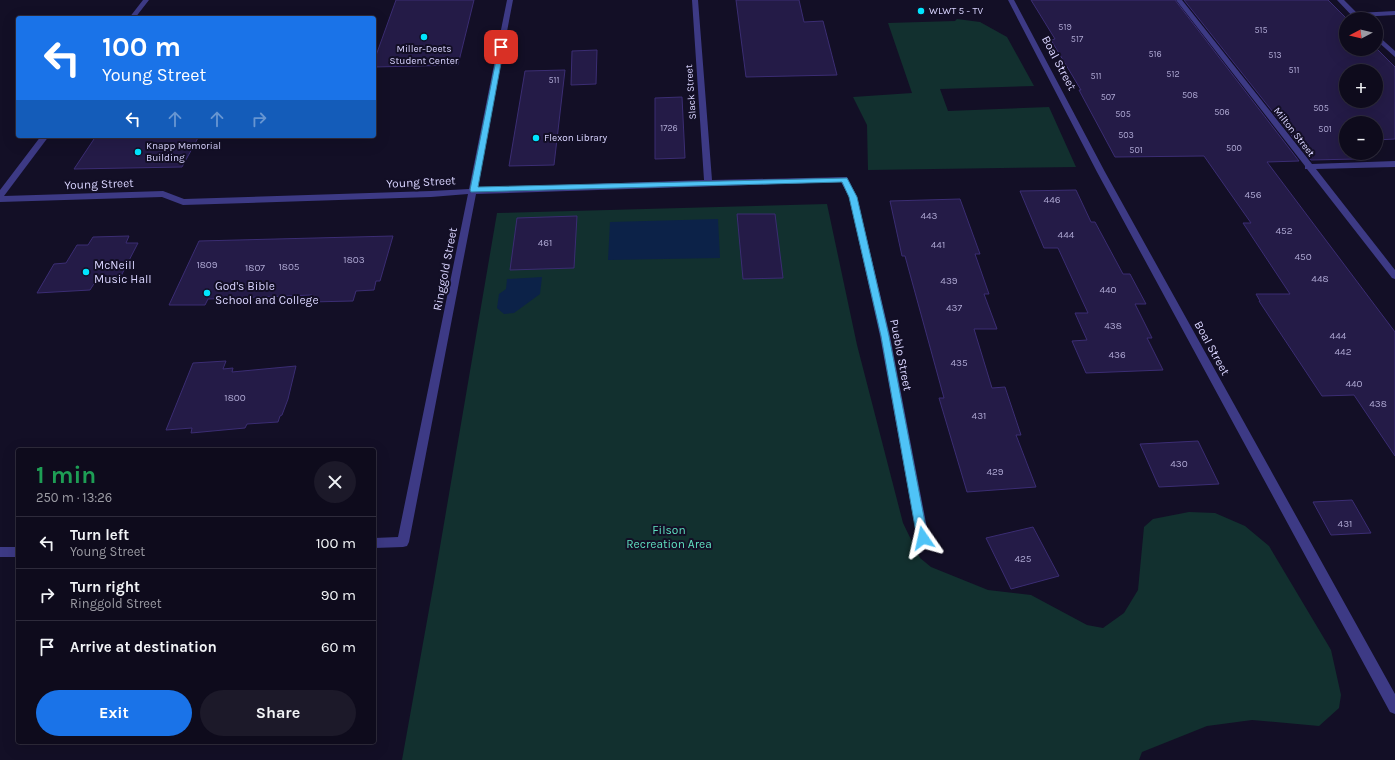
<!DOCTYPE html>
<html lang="en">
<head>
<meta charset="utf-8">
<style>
  :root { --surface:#0e0b1c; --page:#1c1929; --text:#f1f3f6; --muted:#9b9ba3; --line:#2e2b3b; --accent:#1a73e8 }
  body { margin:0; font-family:Karla,sans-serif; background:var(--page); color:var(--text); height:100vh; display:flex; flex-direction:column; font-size:15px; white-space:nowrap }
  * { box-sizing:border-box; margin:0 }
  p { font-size:13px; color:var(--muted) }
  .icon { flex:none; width:22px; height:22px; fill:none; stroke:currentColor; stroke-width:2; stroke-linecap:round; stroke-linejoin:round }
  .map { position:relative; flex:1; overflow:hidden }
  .details { position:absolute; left:16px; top:448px; width:360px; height:296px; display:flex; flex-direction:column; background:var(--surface); border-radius:4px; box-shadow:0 4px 16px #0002,0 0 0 1px var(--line) }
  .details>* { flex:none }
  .top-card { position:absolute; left:16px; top:16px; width:360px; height:122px; border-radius:4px; box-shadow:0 4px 16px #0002,0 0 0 1px var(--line); background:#1a73e8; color:#fff; overflow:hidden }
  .needle { width:26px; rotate:263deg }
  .fabs { position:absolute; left:1339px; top:12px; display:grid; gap:8px }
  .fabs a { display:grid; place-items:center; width:44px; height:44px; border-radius:50%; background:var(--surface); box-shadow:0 4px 16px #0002,0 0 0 1px var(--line); font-size:20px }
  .pin { position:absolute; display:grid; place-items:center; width:34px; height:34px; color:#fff; margin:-17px; border-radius:8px; box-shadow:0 2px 6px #0006 }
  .me { position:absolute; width:44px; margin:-22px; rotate:349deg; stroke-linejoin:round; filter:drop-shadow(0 0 3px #0008) }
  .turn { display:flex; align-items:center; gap:14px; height:84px; padding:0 20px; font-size:18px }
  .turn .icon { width:52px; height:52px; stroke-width:2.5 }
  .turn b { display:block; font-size:28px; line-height:34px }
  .lanes { display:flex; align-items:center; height:38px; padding:0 20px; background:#0003; justify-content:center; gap:20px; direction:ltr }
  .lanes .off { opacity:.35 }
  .round { display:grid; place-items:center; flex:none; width:42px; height:42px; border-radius:21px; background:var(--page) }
  .overview { display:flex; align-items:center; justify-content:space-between; height:68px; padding:0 20px }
  h1 { font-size:24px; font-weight:700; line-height:30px; color:#1e9e55 }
  .cta { display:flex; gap:8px; margin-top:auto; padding:8px 20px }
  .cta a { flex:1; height:46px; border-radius:24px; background:var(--accent); color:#fff; font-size:16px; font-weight:700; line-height:46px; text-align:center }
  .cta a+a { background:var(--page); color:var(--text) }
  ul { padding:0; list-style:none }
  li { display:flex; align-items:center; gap:12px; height:52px; padding:0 20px; border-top:1px solid var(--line) }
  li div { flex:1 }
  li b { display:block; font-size:15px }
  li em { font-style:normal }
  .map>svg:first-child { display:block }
  .green { fill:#12302f }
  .water { fill:#0c2248 }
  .building { fill:#241b47; stroke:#3b2d73; fill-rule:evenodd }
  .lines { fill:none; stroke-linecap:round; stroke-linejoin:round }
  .service { fill:#3d3a85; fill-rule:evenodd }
  .minor { fill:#3d3a85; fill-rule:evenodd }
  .route { fill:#4fc3f7; stroke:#337fa1 }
  .poi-dot { fill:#00e5ff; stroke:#130f26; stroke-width:1.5 }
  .labels { text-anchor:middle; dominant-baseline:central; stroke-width:4; stroke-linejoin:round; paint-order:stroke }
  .far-number-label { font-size:9px; fill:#aca6d1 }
  .far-poi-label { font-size:10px; fill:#d9d4ff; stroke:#130f26; text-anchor:start }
  .far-street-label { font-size:10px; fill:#d9d4ff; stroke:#130f26 }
  .number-label { font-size:10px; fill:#aca6d1 }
  .street-label { font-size:12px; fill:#d9d4ff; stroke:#130f26 }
  .poi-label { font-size:12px; fill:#d9d4ff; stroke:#130f26; text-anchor:start }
  .park-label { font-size:12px; fill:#5fe0c0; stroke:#130f26 }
</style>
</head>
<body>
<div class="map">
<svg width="1395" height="760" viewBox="0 0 1395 760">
  <rect width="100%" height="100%" fill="#130f26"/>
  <path class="green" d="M957,19L980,22L1007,37L1034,86L940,89L948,111L1049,107L1076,167L868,170L867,125L853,97L912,93L888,23L955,21Z
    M827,204L857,345L903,523L920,558L931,567L988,590L1031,595L1087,625L1103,628L1124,613L1138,590L1144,527L1153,519L1189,512L1215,513L1245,526L1269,546L1331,650L1341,695L1339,708L1319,726L1252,720L1207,726L1142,752L1139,760H402L434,582L497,213Z"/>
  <path class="water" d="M718,219L720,258L608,260L610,222Z
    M542,277L540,294L514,313L504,314L497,308L499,294L506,289L507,279Z"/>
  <path class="building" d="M396,0H474L458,65L374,67V61Z
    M736,0H799L804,22L823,21L837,75L746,77Z
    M1031,0H1175L1299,161L1267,162L1395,332V456L1354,395L1322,396L1259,301H1260L1256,294H1290L1243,223H1251L1204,156L1115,157L1079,90H1081L1051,40L1055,39Z
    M1184,0H1328L1347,19L1346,49L1376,48L1395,67V139L1376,140V123H1346V141H1341L1346,146V153H1351L1357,159L1311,160ZM1346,71H1376V101H1346Z
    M597,50L596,84L571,85L572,51Z
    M565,70L554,165L509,166L525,71Z
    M682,97L685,158L655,159V98Z
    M96,136H199L182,167L74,169Z
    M1076,190L1091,222H1095L1123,274H1130L1146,304H1135L1152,338H1147L1163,370L1086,373L1072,341L1087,340L1075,313H1088L1058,248H1044L1020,191Z
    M960,199L980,254H975L989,294H984L997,329H974L992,388L1005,387L1021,435H1016L1036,487L967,492L939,398H944L905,256H902L890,201Z
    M737,214H775L783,278L743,279Z
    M577,216L574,268L510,270L517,218Z
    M129,236L126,243H138L120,278L97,279L90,290L37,293L54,264L66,263L77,245H88L93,237Z
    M393,236L380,281H376L374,290L356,291L353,301L310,302L312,295L208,299L205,305H169L199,241Z
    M226,361L223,369L233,368L232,372L296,366L288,399L282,415L280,416L278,422L247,424L245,428L191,433L192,428L166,430L193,363Z
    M1198,441L1219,484L1159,487L1140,444Z
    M1352,500L1371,533L1331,535L1313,502Z
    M1033,527L1059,576L1011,589L986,538Z"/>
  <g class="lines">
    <path class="service" d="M1337,0H1344L1357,13L1395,11V15L1360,17L1362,19H1355Z
      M1376,34L1395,51V57L1376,40Z"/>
    <path class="minor" d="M143,0H149L135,18H129Z
      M507,0H513L477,188L704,180L692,0H698L712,180L847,177L857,197L890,336L929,538L927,542L923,543L919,542L917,538L880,336L849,197L841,182L476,194L409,542L407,546L403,547L374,548V538L398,537L468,194L431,197L183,205L162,197L0,202V190L41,136H49L4,196L163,191L184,199L431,191L469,189Z
      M1008,0H1014L1105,172L1395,694V714L1390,712L1097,172Z
      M1176,0H1182L1312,164L1395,161V167L1316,169L1395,270V279L1392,278L1307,169H1305V166Z
      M0,547H18V557H0Z"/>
  </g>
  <path class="route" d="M499,45L504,47L478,187L847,178L857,197L889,336L928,538L926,542L923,543L919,542L917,538L881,336L849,197L842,182L471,192L470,190Z"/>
  <g class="poi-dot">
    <circle cx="921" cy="11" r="4"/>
    <circle cx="424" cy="37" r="4"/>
    <circle cx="536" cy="138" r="4"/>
    <circle cx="138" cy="152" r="4"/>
    <circle cx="86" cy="272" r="4"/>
    <circle cx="207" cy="293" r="4"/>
  </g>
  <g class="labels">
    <g class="far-number-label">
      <text x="1065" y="27">519</text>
      <text x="1261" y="30">515</text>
      <text x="1077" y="39">517</text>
      <text x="1155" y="54">516</text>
      <text x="1275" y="55">513</text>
      <text x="1294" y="70">511</text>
      <text x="1173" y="74">512</text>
      <text x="1096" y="76">511</text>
      <text x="554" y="80">511</text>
      <text x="1190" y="95">508</text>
      <text x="1108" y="97">507</text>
      <text x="1321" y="108">505</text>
      <text x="1222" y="112">506</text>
      <text x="1123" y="114">505</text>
      <text x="669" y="128">1726</text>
      <text x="1325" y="129">501</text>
      <text x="1126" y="135">503</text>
      <text x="1234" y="148">500</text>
      <text x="1136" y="150">501</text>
    </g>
    <g class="far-poi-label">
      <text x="929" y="11">WLWT 5 - TV</text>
      <text x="424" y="49" text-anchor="middle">Miller-Deets<tspan x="424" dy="12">Student Center</tspan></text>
      <text x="544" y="138">Flexon Library</text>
      <text x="146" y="146">Knapp Memorial<tspan x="146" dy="12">Building</tspan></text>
    </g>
    <g class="far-street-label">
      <text transform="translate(691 92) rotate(-94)">Slack Street</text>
      <text transform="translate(1294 132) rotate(52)">Milton Street</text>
    </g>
    <g class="number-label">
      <text x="1253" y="195">456</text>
      <text x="1052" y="200">446</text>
      <text x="929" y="216">443</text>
      <text x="1284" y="231">452</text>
      <text x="1066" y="235">444</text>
      <text x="545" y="243">461</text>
      <text x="938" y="245">441</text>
      <text x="1303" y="257">450</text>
      <text x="354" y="260">1803</text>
      <text x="207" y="265">1809</text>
      <text x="289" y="267">1805</text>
      <text x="255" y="268">1807</text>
      <text x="1320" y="279">448</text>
      <text x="949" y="281">439</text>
      <text x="1108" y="290">440</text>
      <text x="954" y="308">437</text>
      <text x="1113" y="326">438</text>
      <text x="1338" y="336">444</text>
      <text x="1343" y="352">442</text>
      <text x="1117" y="355">436</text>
      <text x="959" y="363">435</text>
      <text x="1354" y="384">440</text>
      <text x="235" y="398">1800</text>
      <text x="1378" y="404">438</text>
      <text x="979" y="416">431</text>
      <text x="1179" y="464">430</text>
      <text x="995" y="472">429</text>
      <text x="1345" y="524">431</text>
      <text x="1023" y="559">425</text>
    </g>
    <g class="street-label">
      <text transform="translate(1059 63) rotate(62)">Boal Street</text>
      <text transform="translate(421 182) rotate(-3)">Young Street</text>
      <text transform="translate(99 184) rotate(-2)">Young Street</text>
      <text transform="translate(445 269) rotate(-79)">Ringgold Street</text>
      <text transform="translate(1212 348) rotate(61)">Boal Street</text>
      <text transform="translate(901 355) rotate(79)">Pueblo Street</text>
    </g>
    <g class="poi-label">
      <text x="94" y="265">McNeill<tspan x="94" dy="14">Music Hall</tspan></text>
      <text x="215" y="286">God's Bible<tspan x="215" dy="14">School and College</tspan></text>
    </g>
    <g class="park-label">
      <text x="669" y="530">Filson<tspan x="669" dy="14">Recreation Area</tspan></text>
    </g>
  </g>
</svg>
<div class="fabs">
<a><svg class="needle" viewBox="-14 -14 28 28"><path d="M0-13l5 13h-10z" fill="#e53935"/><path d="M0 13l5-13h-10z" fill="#9b9ba3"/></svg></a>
<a>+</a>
<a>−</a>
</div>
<div class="pin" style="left:501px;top:47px;background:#d93025"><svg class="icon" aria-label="arrive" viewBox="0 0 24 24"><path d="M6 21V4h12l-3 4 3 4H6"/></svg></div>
<svg class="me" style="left:923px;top:538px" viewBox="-20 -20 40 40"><path d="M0-17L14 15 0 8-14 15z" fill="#4fc3f7" stroke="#fff" stroke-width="4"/></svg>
<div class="top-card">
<div class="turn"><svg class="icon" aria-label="left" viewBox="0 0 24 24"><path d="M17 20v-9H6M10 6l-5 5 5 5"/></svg><div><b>100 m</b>Young Street</div></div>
<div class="lanes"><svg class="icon" aria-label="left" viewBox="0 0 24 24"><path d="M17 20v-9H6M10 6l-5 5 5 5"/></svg><svg class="icon off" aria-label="ahead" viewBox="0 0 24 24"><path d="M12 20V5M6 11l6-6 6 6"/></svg><svg class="icon off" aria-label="ahead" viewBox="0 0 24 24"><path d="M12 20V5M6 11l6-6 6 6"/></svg><svg class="icon off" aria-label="right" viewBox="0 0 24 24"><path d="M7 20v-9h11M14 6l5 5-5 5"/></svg></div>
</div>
<section class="details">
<div class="overview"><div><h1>1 min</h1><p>250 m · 13:26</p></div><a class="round"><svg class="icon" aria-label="close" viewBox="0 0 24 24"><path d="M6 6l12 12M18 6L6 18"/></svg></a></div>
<ul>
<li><svg class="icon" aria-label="left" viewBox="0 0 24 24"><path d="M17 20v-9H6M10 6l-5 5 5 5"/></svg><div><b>Turn left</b><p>Young Street</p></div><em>100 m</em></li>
<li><svg class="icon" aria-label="right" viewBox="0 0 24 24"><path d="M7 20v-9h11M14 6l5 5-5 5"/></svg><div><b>Turn right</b><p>Ringgold Street</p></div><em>90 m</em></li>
<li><svg class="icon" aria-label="arrive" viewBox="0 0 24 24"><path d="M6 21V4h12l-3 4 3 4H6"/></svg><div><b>Arrive at destination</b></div><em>60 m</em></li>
</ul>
<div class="cta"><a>Exit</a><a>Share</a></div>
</section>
</div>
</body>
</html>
